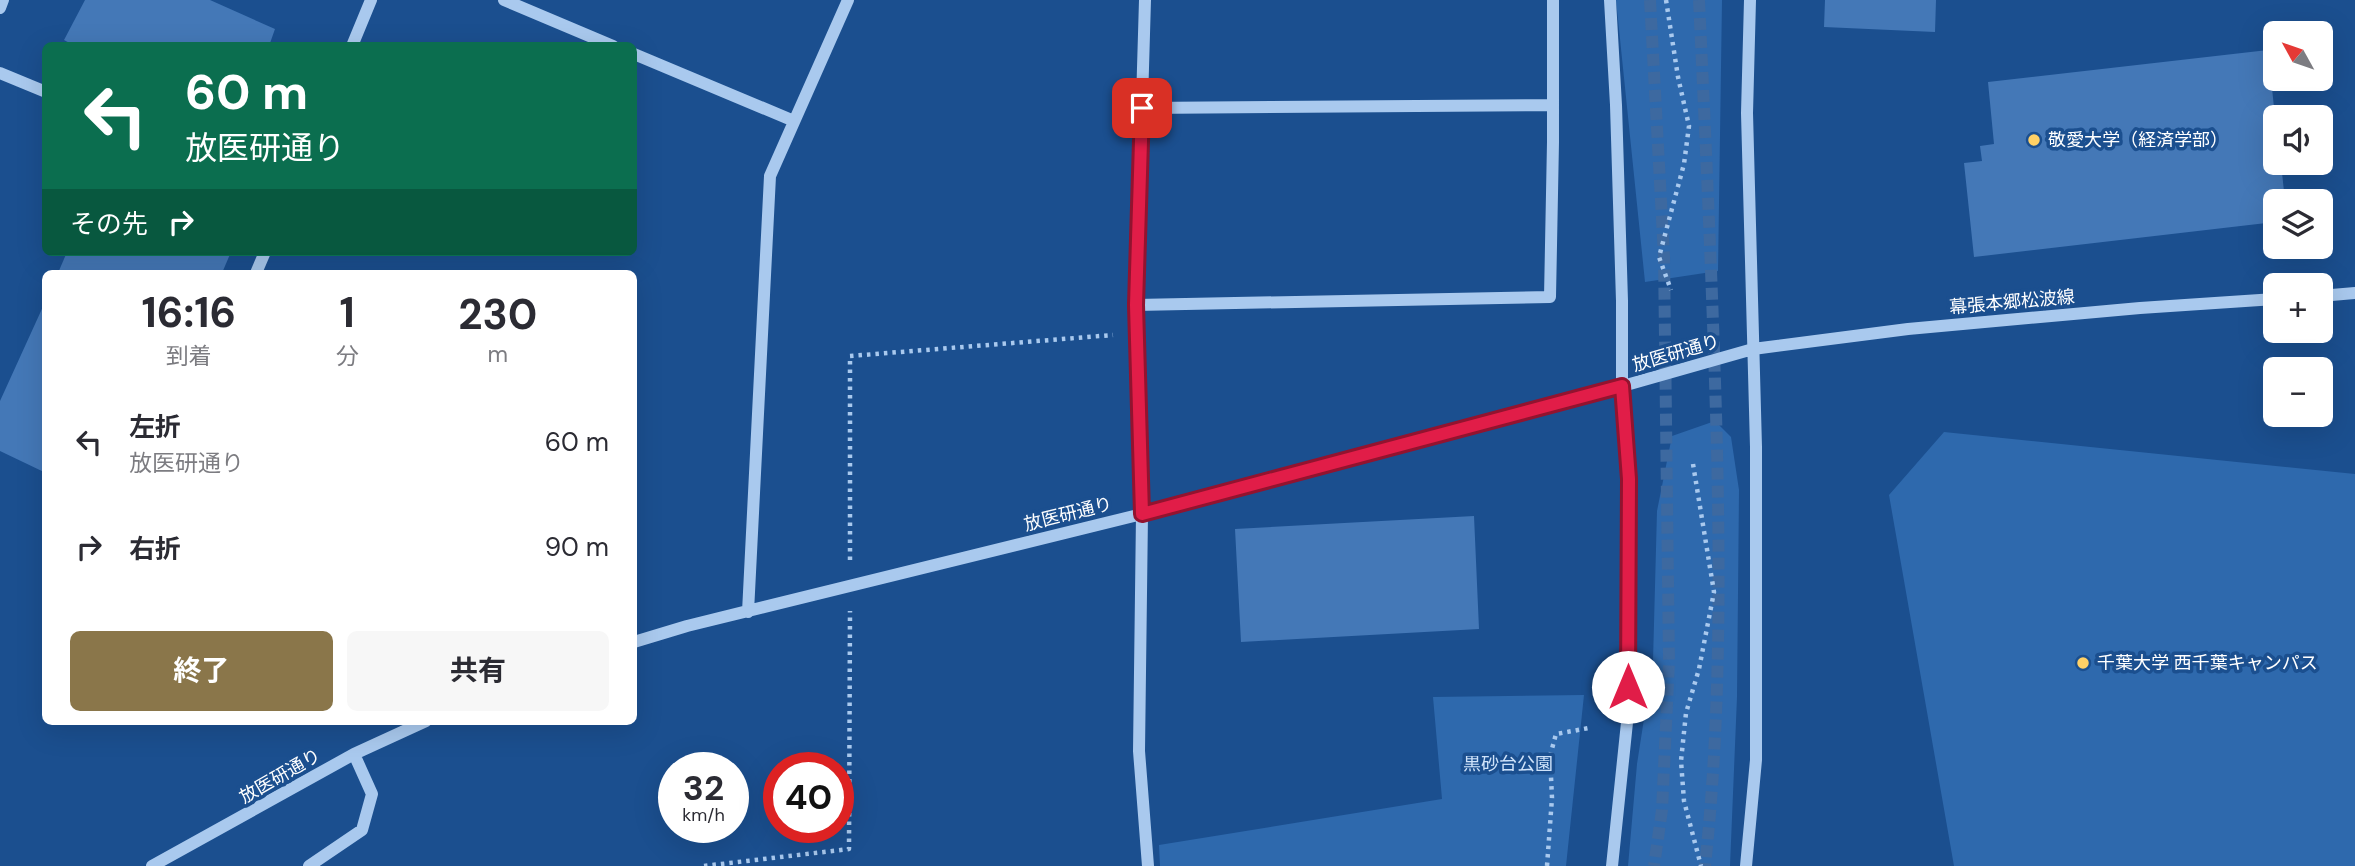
<!DOCTYPE html>
<html lang="ja">
<head>
<meta charset="utf-8">
<style>
  :root { --surface:#fff; --page:#f7f7f7; --text:#2b2b33; --muted:#7c7c81; --accent:#8a764a }
  body { margin:0; font-family:"DM Sans","Noto Sans JP",sans-serif; background:var(--page); color:var(--text); height:100vh; display:flex; flex-direction:column; font-size:26px; white-space:nowrap }
  * { box-sizing:border-box; margin:0 }
  p { font-size:23px; color:var(--muted) }
  .icon { flex:none; width:38px; height:38px; fill:none; stroke:currentColor; stroke-width:2; stroke-linecap:round; stroke-linejoin:round }
  .map { position:relative; flex:1; overflow:hidden }
  .sheet { position:absolute; left:42px; top:270px; width:595px; height:455px; display:flex; flex-direction:column; background:var(--surface); border-radius:10px; box-shadow:0 7px 28px #0002 }
  .sheet>* { flex:none }
  .hud { position:absolute; left:42px; top:42px; width:595px; height:214px; border-radius:10px; box-shadow:0 7px 28px #0002; background:#0b6e4f; color:#fff; overflow:hidden }
  .needle { width:46px; rotate:310deg }
  .controls { position:absolute; left:2263px; top:21px; display:grid; gap:14px }
  .controls a { display:grid; place-items:center; width:70px; height:70px; border-radius:10px; background:var(--surface); box-shadow:0 7px 28px #0002; font-size:35px }
  .speed { position:absolute; left:658px; top:752px; display:flex; gap:14px; font-size:35px; font-weight:700; text-align:center }
  .speed>* { display:grid; place-content:center; width:91px; height:91px; border-radius:50%; background:var(--surface); box-shadow:0 7px 28px #0002; line-height:1 }
  .speed small { font-size:18px; font-weight:400 }
  .speed .limit { border:10px solid #d22; background:#fff; color:#111 }
  .pin { position:absolute; display:grid; place-items:center; width:60px; height:60px; color:#fff; margin:-30px; border-radius:14px; box-shadow:0 4px 10px #0006 }
  .me { position:absolute; width:77px; margin:-38px; rotate:0deg; stroke-linejoin:round; filter:drop-shadow(0 0 5px #0008) }
  .turn { display:flex; align-items:center; gap:24px; height:147px; padding:0 28px; font-size:32px }
  .turn .icon { width:91px; height:91px; stroke-width:2.5 }
  .turn b { display:block; font-size:49px; line-height:60px }
  .then { display:flex; align-items:center; height:66px; padding:0 28px; background:#0003; gap:14px; font-size:26px }
  .eta { display:flex; justify-content:space-evenly; align-items:center; height:119px; text-align:center }
  .eta b { font-size:42px; font-weight:700; line-height:49px }
  .action { display:flex; gap:14px; margin-top:auto; padding:14px 28px }
  .action a { flex:1; height:80px; border-radius:10px; background:var(--accent); color:#fff; font-size:28px; font-weight:700; line-height:80px; text-align:center }
  .action a+a { background:var(--page); color:var(--text) }
  ul { padding:0; list-style:none }
  li { display:flex; align-items:center; gap:21px; height:105px; padding:0 28px }
  li div { flex:1 }
  li b { display:block; font-size:26px }
  li em { font-style:normal }
  .map>svg:first-child { display:block }
  .green { fill:#2e69ad }
  .building { fill:#4478b7 }
  .lines { fill:none; stroke-linecap:round; stroke-linejoin:round }
  .minor-tunnel { stroke:#3d69a0; stroke-width:12; stroke-dasharray:12 6; stroke-linecap:butt }
  .path { stroke:#a9c9ee; stroke-width:4.5; stroke-dasharray:3.5 5; stroke-linecap:butt }
  .minor { stroke:#a9c9ee; stroke-width:12 }
  .route-casing { stroke:#92132f; stroke-width:18 }
  .route { stroke:#e11d48; stroke-width:12 }
  .poi-dot { fill:#ffd166; stroke:#1b4f8f; stroke-width:2.5 }
  .labels { text-anchor:middle; dominant-baseline:central; stroke-width:7; stroke-linejoin:round; paint-order:stroke }
  .poi-label { font-size:18px; fill:#fff; stroke:#1b4f8f; text-anchor:start }
  .street-label { font-size:18px; fill:#fff; stroke:#1b4f8f }
  .park-label { font-size:18px; fill:#cfe3fa; stroke:#1b4f8f }
</style>
</head>
<body>
<div class="map">
<svg width="2355" height="866" viewBox="0 0 2355 866">
  <rect width="100%" height="100%" fill="#1b4f8f"/>
  <path class="green" d="M1616,0H1722L1718,271L1645,282Z
    M1715,421L1731,437L1739,490L1737,697L1730,866H1628L1637,764L1653,661L1657,511L1672,436Z
    M1944,432L2355,474V866H1954L1889,495Z
    M1584,695L1566,866H1160L1159,845L1442,799L1433,697Z"/>
  <path class="building" d="M85,0H210L275,29L269,46H75L64,40Z
    M1825,0H1936L1935,32L1824,27Z
    M2268,50L2275,117V163H2281L2285,201H2275V222L1974,257L1964,163L1982,161L1980,146L1994,144L1988,82Z
    M67,252H231L222,273H58Z
    M46,300V473L0,451V401Z
    M1474,516L1479,629L1241,642L1235,529Z"/>
  <g class="lines">
    <path class="minor-tunnel" d="M1650,0L1664,256L1669,662L1662,810L1654,866
      M1699,0C1706,150 1713,299 1717,449C1720,588 1720,727 1705,866"/>
    <path class="path" d="M1666,0L1678,77L1689,126L1684,164L1659,257L1671,290
      M1693,464L1714,592L1699,669L1686,713L1681,761L1684,801L1701,866
      M850,560V356L1113,335
      M704,866L849,849L850,611
      M1547,866L1552,798L1550,756L1556,734L1589,728"/>
    <path class="minor" d="M504,0L613,46
      M1145,0L1136,305L1142,514L1139,751L1148,866
      M1610,0L1616,105L1622,301V386L1629,479L1627,561L1628,713L1612,866
      M0,8L3,0
      M352,46L371,0
      M634,54L794,121
      M0,73L46,92
      M1142,108L1553,105
      M256,273L265,252
      M2320,296L2355,293
      M1136,305L1550,297L1553,142V0
      M748,612L770,176L848,0
      M634,642L687,626L1142,514L1563,403L1753,349L1908,329L2140,308L2275,299
      M152,866L354,754L426,721
      M309,866L362,830L372,794L354,754
      M1746,866L1756,760V447L1747,113L1750,0"/>
  </g>
  <g class="lines">
    <defs>
      <path id="route" d="M1142,108L1136,305L1142,514L1622,386L1629,479L1628,687"/>
    </defs>
    <use href="#route" class="route-casing"/>
    <use href="#route" class="route"/>
  </g>
  <g class="poi-dot">
    <circle cx="2034" cy="140" r="7"/>
    <circle cx="2083" cy="663" r="7"/>
  </g>
  <g class="labels">
    <g class="poi-label">
      <text x="2048" y="140">敬愛大学（経済学部）</text>
      <text x="2097" y="663">千葉大学 西千葉キャンパス</text>
    </g>
    <g class="street-label">
      <text transform="translate(2012 302) rotate(-5)">幕張本郷松波線</text>
      <text transform="translate(1676 353) rotate(-16)">放医研通り</text>
      <text transform="translate(1068 514) rotate(-14)">放医研通り</text>
      <text transform="translate(280 776) rotate(-30)">放医研通り</text>
    </g>
    <g class="park-label">
      <text x="1508" y="764">黒砂台公園</text>
    </g>
  </g>
</svg>
<div class="controls">
<a><svg class="needle" viewBox="-14 -14 28 28"><path d="M0-13l5 13h-10z" fill="#e53935"/><path d="M0 13l5-13h-10z" fill="#7c7c81"/></svg></a>
<a><svg class="icon" aria-label="sound" viewBox="0 0 24 24"><path d="M4 9h4l5-4v14l-5-4H4zM17 9q2 3 0 6"/></svg></a>
<a><svg class="icon" aria-label="layers" viewBox="0 0 24 24"><path d="M12 4l9 5-9 5-9-5zM3 14l9 5 9-5"/></svg></a>
<a>+</a>
<a>−</a>
</div>
<div class="speed"><div>32<small>km/h</small></div><div class="limit">40</div></div>
<div class="pin" style="left:1142px;top:108px;background:#d93025"><svg class="icon" aria-label="arrive" viewBox="0 0 24 24"><path d="M6 21V4h12l-3 4 3 4H6"/></svg></div>
<svg class="me" style="left:1628px;top:687px" viewBox="-20 -20 40 40"><circle r="19" fill="#fff"/><path d="M0-13L10 11 0 6-10 11z" fill="#e11d48"/></svg>
<div class="hud">
<div class="turn"><svg class="icon" aria-label="left" viewBox="0 0 24 24"><path d="M17 20v-9H6M10 6l-5 5 5 5"/></svg><div><b>60 m</b>放医研通り</div></div>
<div class="then">その先<svg class="icon" aria-label="right" viewBox="0 0 24 24"><path d="M7 20v-9h11M14 6l5 5-5 5"/></svg></div>
</div>
<section class="sheet">
<div class="eta">
<div><b>16:16</b><p>到着</p></div>
<div><b>1</b><p>分</p></div>
<div><b>230</b><p>m</p></div>
</div>
<ul>
<li><svg class="icon" aria-label="left" viewBox="0 0 24 24"><path d="M17 20v-9H6M10 6l-5 5 5 5"/></svg><div><b>左折</b><p>放医研通り</p></div><em>60 m</em></li>
<li><svg class="icon" aria-label="right" viewBox="0 0 24 24"><path d="M7 20v-9h11M14 6l5 5-5 5"/></svg><div><b>右折</b></div><em>90 m</em></li>
</ul>
<div class="action"><a>終了</a><a>共有</a></div>
</section>
</div>
</body>
</html>
